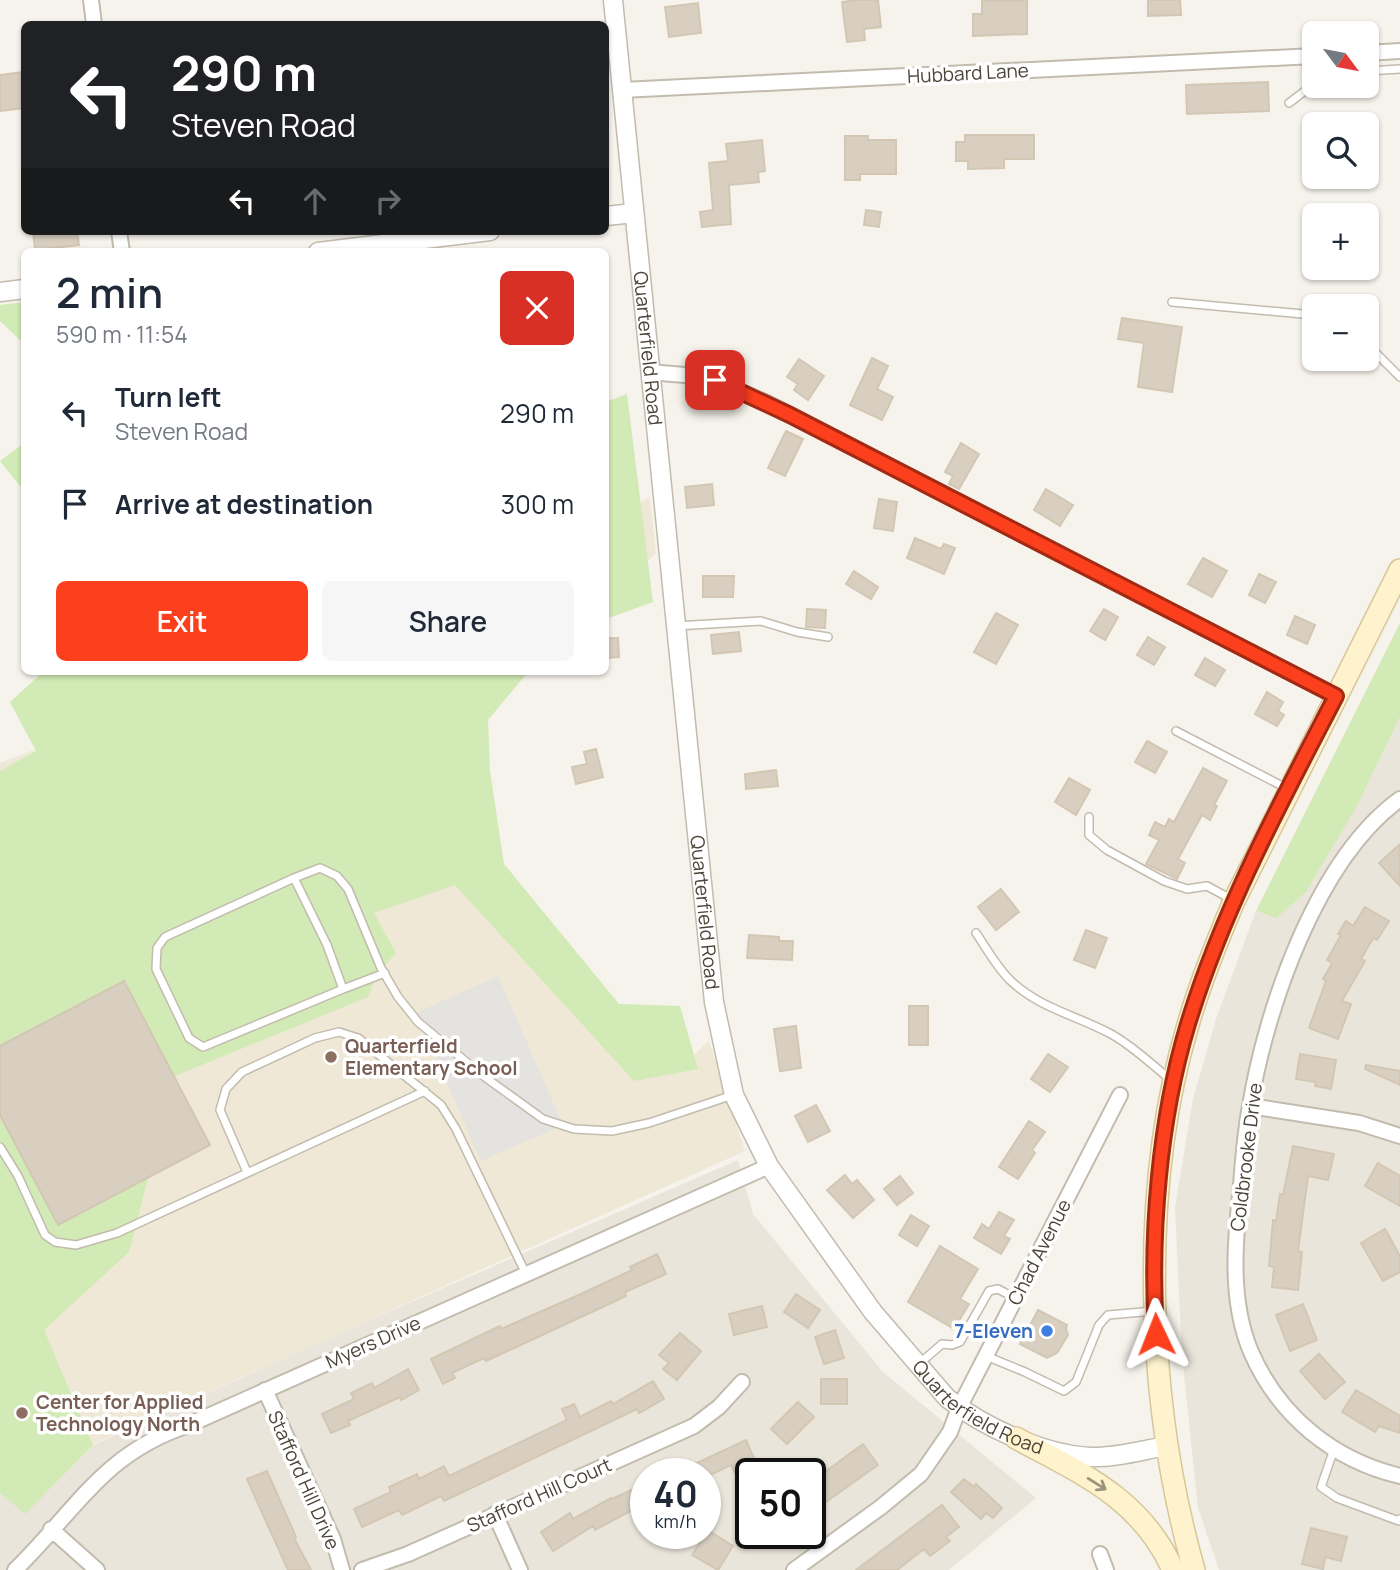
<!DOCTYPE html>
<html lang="en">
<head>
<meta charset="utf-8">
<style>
  :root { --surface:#fff; --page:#f6f6f7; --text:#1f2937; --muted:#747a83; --accent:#fc3f1d }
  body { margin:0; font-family:Manrope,sans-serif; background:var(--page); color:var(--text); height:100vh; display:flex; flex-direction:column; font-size:26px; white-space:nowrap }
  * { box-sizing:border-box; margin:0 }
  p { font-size:23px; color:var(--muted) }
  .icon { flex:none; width:38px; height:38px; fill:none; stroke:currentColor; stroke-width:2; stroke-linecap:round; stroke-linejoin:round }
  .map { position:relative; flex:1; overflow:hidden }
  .drawer { position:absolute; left:21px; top:248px; width:588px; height:427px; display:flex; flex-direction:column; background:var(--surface); border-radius:10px; box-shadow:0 2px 5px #0004 }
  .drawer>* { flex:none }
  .guide { position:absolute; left:21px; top:21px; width:588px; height:214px; border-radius:10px; box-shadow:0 2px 5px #0004; background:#202124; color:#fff; overflow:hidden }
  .needle { width:46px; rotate:122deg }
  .fabs { position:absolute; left:1302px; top:21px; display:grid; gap:14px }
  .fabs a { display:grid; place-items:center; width:77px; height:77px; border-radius:10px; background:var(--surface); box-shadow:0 2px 5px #0004; font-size:35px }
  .speed { position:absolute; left:630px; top:1458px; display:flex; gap:14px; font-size:35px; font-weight:700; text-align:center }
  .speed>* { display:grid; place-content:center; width:91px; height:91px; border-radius:50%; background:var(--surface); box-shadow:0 2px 5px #0004; line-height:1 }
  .speed small { font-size:18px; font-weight:400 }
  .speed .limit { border:4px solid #111; border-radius:10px; background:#fff; color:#111 }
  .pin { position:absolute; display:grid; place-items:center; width:60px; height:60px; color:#fff; margin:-30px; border-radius:14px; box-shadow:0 4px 10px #0006 }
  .me { position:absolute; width:77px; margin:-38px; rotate:358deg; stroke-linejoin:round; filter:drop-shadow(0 0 5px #0008) }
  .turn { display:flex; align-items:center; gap:24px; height:147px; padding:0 35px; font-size:32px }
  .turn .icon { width:91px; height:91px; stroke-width:2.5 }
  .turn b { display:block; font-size:49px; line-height:60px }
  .lanes { display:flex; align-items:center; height:66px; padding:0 35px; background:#0003; justify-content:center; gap:35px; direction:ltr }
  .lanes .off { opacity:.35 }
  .round { display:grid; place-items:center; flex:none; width:74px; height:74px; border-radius:10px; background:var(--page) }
  .overview { display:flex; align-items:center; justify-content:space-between; height:119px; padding:0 35px }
  h1 { font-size:42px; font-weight:600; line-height:52px }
  .button { display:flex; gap:14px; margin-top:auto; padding:14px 35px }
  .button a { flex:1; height:80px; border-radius:10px; background:var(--accent); color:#fff; font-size:28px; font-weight:600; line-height:80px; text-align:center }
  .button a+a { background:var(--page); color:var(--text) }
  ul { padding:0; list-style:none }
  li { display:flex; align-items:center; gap:21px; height:91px; padding:0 35px }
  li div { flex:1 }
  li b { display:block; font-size:26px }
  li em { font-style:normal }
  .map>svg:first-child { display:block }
  .residential { fill:#eae5da; fill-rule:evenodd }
  .education { fill:#efe8d6 }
  .green { fill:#d2eab5 }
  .parking { fill:#e5e3e0 }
  .building { fill:#d8cfc1; stroke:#d3c7b4; stroke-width:2 }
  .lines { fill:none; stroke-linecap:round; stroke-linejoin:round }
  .service-casing { stroke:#c2bbae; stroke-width:10 }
  .minor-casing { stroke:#c2bbae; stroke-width:18 }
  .tertiary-casing { stroke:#c2bbae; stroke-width:21 }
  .secondary-casing { stroke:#d6c79b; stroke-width:24 }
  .service { stroke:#fff; stroke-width:7 }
  .minor { stroke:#fff; stroke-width:14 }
  .tertiary { stroke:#fff; stroke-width:18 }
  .secondary { stroke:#fff3cd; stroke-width:21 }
  .oneway { stroke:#9c937c }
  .route-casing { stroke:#a42913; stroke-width:18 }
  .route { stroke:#fc3f1d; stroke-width:12 }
  .education-dot { fill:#8d6e63; stroke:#fff; stroke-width:2.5 }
  .shop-dot { fill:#3f7fe0; stroke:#fff; stroke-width:2.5 }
  .labels { text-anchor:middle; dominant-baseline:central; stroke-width:7; stroke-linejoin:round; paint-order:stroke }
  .street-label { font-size:19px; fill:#4b4439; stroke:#fff }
  .education-label { font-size:19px; font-weight:bold; fill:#785e54; stroke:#fff; text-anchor:start }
  .shop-label { font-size:19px; font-weight:bold; fill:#366cbe; stroke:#fff; text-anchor:end }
</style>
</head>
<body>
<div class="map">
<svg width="1400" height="1570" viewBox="0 0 1400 1570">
  <rect width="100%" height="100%" fill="#f6f3ec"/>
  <path class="residential" d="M1400,717V1570H1219L1198,1508L1182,1356L1175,1208L1193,1099L1217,1016L1256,911L1276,918L1357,806Z
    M738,1160L753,1214L883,1372L1036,1498L949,1570H0V1493L25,1513L93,1445L358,1325ZM646,1474H705V1533H646ZM751,1474H810V1533H751Z"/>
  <path class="education" d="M650,497L656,553L606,600V522Z
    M329,672H529L466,731L473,836L675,1072L709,1041L745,1151L71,1454L0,1483V763L31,751L200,731Z"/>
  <path class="green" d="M24,302V344L0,321V305Z
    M627,394L653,602L606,619V402Z
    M24,443V491L0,461Z
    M1400,623V717L1357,806L1306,892L1276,918L1256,911Z
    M43,672H528L488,720L490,771L504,864L619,1004L680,1006L698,1069L634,1081L455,885L374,913L396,953L377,974L368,997L126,1096L148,1178L129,1252L44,1330L93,1445L25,1514L0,1493V771L36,751L10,702Z"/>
  <path class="parking" d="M498,976L563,1125L481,1161L416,1013Z"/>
  <path class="building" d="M856,0H878L881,27L864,29L865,40L847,42L842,2Z
    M1027,0V34L973,36V14H982V1Z
    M1148,0H1180L1181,15L1148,16Z
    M698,3L701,33L669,37L665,7Z
    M24,72V108L0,111V75Z
    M1268,82L1269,111L1187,114L1186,85Z
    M965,135H1034V159H1004V168L968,169V161H956V142H965Z
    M845,136H868V140H896V174H860V180H845Z
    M762,140L765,171L758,172L759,182L729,185L731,224L702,227L700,212L713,210L709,163L728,161L726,144Z
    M866,210L881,212L879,227L864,225Z
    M33,231H77L79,245L35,250Z
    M1122,318L1182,327L1172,392L1138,387L1144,343L1118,339Z
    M872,358L888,366L877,389L893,397L882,420L850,405Z
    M799,359L824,376L808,400L794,390L798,384L787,377Z
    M786,431L803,439L785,476L768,468Z
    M961,443L979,454L959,489L949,484L953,476L945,472Z
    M712,484L714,505L687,508L685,487Z
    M1046,489L1073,505L1060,526L1034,510Z
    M879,499L897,502L893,531L874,528Z
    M915,538L941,549L944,544L955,548L944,574L907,558Z
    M1203,558L1227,571L1212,597L1188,584Z
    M854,571L878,587L871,599L846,584Z
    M1259,574L1276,582L1265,603L1249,595Z
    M703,576H734L733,597H703Z
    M807,609L826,610L825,628L806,627Z
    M1104,609L1118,617L1105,640L1090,631Z
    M996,613L1018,625L996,664L974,652Z
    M1295,616L1315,625L1307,644L1287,635Z
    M739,632L741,651L713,654L711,635Z
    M1148,637L1165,647L1154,665L1137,655Z
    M606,638H618L619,657L606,658Z
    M1205,658L1225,670L1215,686L1195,675Z
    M1267,692L1283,702L1278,711L1284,715L1277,726L1255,714Z
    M1147,741L1167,752L1155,773L1135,762Z
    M596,749L603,777L576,784L572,767L587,764L584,752Z
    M1203,768L1227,781L1214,805L1217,806L1210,820L1202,815L1178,859L1185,863L1177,879L1146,864L1159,840L1149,835L1155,822L1165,827L1169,819L1174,822Z
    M776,770L778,786L746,789L745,774Z
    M1069,778L1090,790L1076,815L1055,802Z
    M1400,844V886L1379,863Z
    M1001,889L1019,912L996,930L978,907Z
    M1365,907L1389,921L1377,940L1373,938L1361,959L1365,961L1342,1001L1351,1004L1338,1039L1309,1028L1326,981L1323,979L1332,963L1327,960L1341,935L1338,934L1346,921L1353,926Z
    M1086,930L1107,938L1095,968L1074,960Z
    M749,935L779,937V941H793L792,960L747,958Z
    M124,981L210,1145L58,1225L0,1115V1046Z
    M909,1006H928V1045H909Z
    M796,1026L801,1068L780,1071L774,1029Z
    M1048,1054L1068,1067L1050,1092L1031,1079Z
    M1300,1054L1336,1060L1331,1089L1315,1086L1316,1082L1296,1079Z
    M1366,1065L1400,1071V1085L1365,1069Z
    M816,1105L830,1131L808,1142L795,1116Z
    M1029,1121L1045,1132L1032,1150L1035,1153L1018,1179L999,1167Z
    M1293,1146L1334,1154L1328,1180L1308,1176L1298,1251L1302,1252L1298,1290L1272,1287L1274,1267L1269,1266L1273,1220L1276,1221L1280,1194L1283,1195Z
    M1378,1163L1400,1176V1206L1365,1186Z
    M845,1175L852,1184L857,1180L874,1200L853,1218L827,1190Z
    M900,1176L913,1193L897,1205L884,1189Z
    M999,1212L1014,1220L1004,1236L1010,1239L1001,1254L974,1238L982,1224L989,1229Z
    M911,1215L929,1226L917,1246L899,1235Z
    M1385,1229L1400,1256V1272L1383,1281L1361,1243Z
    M940,1246L978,1269L960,1299L969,1304L954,1329L908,1302Z
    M657,1254L666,1274L625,1292L626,1296L609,1304L486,1361L484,1358L452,1373L455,1378L443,1384L431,1359L500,1326L501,1329L581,1294L632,1270L630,1267Z
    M796,1294L820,1310L808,1328L784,1312Z
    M1303,1304L1317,1340L1290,1351L1276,1315Z
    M762,1306L767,1327L734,1335L729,1314Z
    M1038,1310L1067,1325L1066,1328L1068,1335L1057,1353L1047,1358L1020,1344Z
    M835,1330L844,1358L824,1364L815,1337Z
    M680,1333L701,1351L677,1380L663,1369L669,1363L659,1355Z
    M1319,1354L1345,1382L1325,1399L1300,1371Z
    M408,1369L419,1390L401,1400L400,1397L348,1421L350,1425L331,1433L322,1414L354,1399L351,1393L372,1383L374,1388Z
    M821,1379H847V1404H821Z
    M653,1381L664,1399L639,1413L637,1409L444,1501L441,1496L402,1515L399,1510L362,1527L354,1509L391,1492L389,1487L417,1474L419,1479L444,1466L449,1476L567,1420L562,1409L574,1404L580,1417L611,1401L613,1404Z
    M1356,1390L1400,1416V1433L1379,1426L1375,1432L1342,1412Z
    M798,1402L814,1417L787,1444L771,1429Z
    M746,1440L756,1463L735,1473L731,1465L712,1474H673Z
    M863,1444L878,1465L810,1513V1483Z
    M267,1471L296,1537L294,1538L311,1570H288L259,1506L247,1479Z
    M964,1479L974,1487L976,1484L1002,1508L993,1518L986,1513L981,1519L951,1492Z
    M646,1483V1517L637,1522L632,1510L595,1530L593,1526L553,1551L541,1532L570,1513L573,1519L611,1498L612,1499Z
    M942,1505L959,1527L946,1537L950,1541L930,1556L924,1549L897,1570H856Z
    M1311,1528L1347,1537L1341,1561L1325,1557L1323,1569L1302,1564Z
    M708,1530L733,1546L718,1570L692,1555Z"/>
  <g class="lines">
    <defs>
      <path id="service" d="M1367,71L1400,69
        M1289,103L1314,84
        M1172,302L1314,315
        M1367,344L1400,377
        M676,626L761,621L797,632L828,637
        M1176,731L1288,789
        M1089,817V835L1107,850L1164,881L1187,889L1207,886L1231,899
        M294,878L320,868L337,876L348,889L381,968L398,997L418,1022L482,1075L543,1119L574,1129L612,1131L649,1123L733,1095
        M294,878L327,945L343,989L203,1047L189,1038L156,969L157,948L165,937Z
        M976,933C987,949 997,968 1011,981C1039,1008 1078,1016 1111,1034C1133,1046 1151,1064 1171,1080
        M343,989L385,973
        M0,1147L18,1176L45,1235L55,1242L76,1245L117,1233L425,1091
        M247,1172L220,1110L226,1089L242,1072L315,1038L339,1032L358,1038L441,1105L456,1129L526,1274
        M986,1356L1025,1372L1064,1391L1076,1382L1099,1325L1108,1315L1154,1311
        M920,1363L942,1344L952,1345L960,1342L989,1291L998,1289L1015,1298
        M1334,1449L1321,1487L1337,1498L1399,1521L1400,1519"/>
      <path id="minor" d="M91,0L94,24
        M1367,53L1400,51
        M622,90L1314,56
        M119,231L122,252
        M650,372L707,377L767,403L1336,696
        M1400,799C1317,859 1266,1008 1250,1106C1245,1132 1243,1159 1241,1185C1235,1240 1229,1300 1251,1352C1279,1416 1333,1460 1400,1476
        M1250,1106L1359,1123L1400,1136
        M265,1390L333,1539L342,1570
        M495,1514L520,1570
        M51,1529L97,1570
        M1100,1554L1106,1570
        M15,1570C74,1513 102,1454 186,1426L769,1166
        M362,1570L408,1554L694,1426L719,1407L742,1382
        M794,1570L881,1507L921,1474L950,1432L959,1408L1120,1095"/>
      <g id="tertiary">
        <path id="s1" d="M613,0L714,1002L734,1095L769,1166L873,1312L947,1398C983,1427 1044,1455 1091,1457C1116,1458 1142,1450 1167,1446"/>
        <path d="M606,216L634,213"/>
        <path d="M318,252L490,231"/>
        <path d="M0,292L24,289"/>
      </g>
      <path id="secondary" d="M1016,1438C1082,1474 1141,1498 1173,1570
        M1194,1570C1147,1404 1138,1192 1188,1025C1200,983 1217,942 1234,901L1400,570"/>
    </defs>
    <use href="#service" class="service-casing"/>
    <use href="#minor" class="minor-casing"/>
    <use href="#tertiary" class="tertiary-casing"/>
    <use href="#secondary" class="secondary-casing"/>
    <use href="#service" class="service"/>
    <use href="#minor" class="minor"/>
    <use href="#tertiary" class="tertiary"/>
    <use href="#secondary" class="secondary"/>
  </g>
  <defs><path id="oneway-shaft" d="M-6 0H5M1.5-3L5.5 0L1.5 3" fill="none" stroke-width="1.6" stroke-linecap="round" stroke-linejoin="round" transform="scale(1.75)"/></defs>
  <use class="oneway" href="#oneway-shaft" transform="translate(1097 1484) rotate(32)"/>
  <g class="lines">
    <defs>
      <path id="route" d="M715,380L790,415L1336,696C1281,802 1223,909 1188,1024C1159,1120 1150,1234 1156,1334"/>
    </defs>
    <use href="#route" class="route-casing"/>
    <use href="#route" class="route"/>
  </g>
  <g class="education-dot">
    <circle cx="331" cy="1057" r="7"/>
    <circle cx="22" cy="1413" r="7"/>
  </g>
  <circle class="shop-dot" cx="1047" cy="1331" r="7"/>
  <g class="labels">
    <g class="street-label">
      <text transform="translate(968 73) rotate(-3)">Hubbard Lane</text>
      <text stroke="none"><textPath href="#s1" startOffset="350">Quarterfield Road</textPath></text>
      <text stroke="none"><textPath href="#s1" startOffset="917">Quarterfield Road</textPath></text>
      <text transform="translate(1246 1157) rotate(-83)">Coldbrooke Drive</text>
      <text transform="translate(1039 1252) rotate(-63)">Chad Avenue</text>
      <text transform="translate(373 1342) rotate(-24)">Myers Drive</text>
      <text stroke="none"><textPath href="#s1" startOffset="1505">Quarterfield Road</textPath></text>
      <text transform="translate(304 1480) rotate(66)">Stafford Hill Drive</text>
      <text transform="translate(539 1495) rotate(-24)">Stafford Hill Court</text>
    </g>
    <g class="education-label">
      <text x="345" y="1046">Quarterfield<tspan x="345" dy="22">Elementary School</tspan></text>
      <text x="36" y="1402">Center for Applied<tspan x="36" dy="22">Technology North</tspan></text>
    </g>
    <g class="shop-label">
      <text x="1033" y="1331">7-Eleven</text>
    </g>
  </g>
</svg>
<div class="fabs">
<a><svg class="needle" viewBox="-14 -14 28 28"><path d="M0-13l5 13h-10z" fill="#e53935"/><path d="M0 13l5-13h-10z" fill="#747a83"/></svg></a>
<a><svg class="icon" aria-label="search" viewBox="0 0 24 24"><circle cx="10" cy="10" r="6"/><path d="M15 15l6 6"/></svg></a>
<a>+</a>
<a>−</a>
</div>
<div class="speed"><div>40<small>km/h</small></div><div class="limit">50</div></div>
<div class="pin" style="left:715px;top:380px;background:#d93025"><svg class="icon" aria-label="arrive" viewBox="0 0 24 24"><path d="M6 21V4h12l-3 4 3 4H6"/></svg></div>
<svg class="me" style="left:1156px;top:1334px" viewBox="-20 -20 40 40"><path d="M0-17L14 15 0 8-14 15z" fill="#fc3f1d" stroke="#fff" stroke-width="4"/></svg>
<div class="guide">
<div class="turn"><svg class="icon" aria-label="left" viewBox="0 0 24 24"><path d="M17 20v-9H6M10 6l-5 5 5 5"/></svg><div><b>290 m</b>Steven Road</div></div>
<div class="lanes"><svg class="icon" aria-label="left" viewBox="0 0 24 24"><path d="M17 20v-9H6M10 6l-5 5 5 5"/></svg><svg class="icon off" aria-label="ahead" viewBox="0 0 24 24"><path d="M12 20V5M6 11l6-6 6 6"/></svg><svg class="icon off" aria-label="right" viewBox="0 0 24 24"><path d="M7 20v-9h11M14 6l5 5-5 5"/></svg></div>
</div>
<section class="drawer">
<div class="overview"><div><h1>2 min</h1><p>590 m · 11:54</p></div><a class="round" style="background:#d93025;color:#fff"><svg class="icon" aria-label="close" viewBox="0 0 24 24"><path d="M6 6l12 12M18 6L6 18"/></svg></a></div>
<ul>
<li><svg class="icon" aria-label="left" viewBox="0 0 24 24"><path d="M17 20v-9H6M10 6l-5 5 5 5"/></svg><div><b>Turn left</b><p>Steven Road</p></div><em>290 m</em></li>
<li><svg class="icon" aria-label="arrive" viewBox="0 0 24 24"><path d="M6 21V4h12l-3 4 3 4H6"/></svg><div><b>Arrive at destination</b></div><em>300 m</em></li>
</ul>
<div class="button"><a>Exit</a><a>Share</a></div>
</section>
</div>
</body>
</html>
